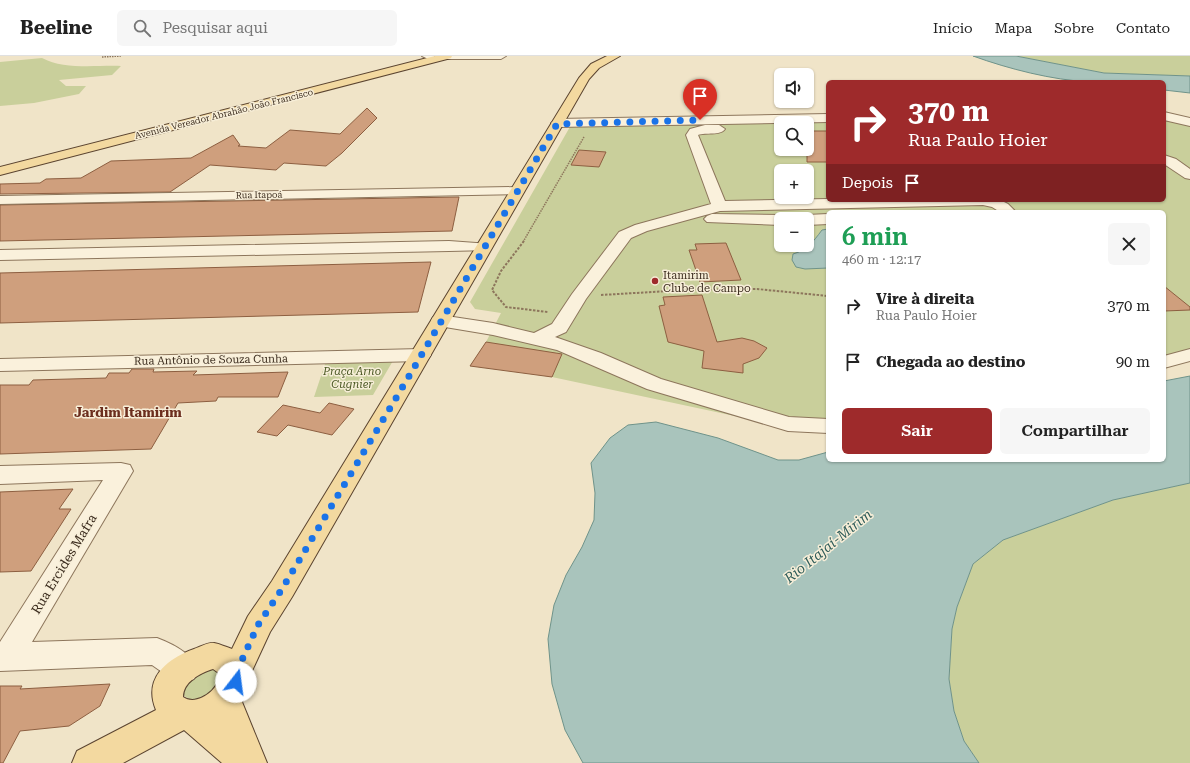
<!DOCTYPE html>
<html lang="pt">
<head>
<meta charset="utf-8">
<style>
  :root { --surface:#fff; --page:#f6f6f6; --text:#222; --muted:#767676; --line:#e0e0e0; --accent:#9e2a2b }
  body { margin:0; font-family:"Roboto Serif",serif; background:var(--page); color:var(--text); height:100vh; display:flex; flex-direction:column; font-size:15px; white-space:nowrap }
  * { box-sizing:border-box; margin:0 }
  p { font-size:13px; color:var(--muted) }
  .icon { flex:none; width:22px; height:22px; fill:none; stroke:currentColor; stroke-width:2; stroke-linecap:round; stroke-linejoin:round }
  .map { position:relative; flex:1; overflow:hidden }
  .side { position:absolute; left:826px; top:154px; width:340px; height:252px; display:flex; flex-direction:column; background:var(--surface); border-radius:6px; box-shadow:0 1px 3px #0004 }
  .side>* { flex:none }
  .guide { position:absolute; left:826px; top:24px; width:340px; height:122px; border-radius:6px; box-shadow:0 1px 3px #0004; background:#9e2a2b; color:#fff; overflow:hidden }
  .tools { position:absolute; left:774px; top:12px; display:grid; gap:8px }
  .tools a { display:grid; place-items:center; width:40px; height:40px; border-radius:6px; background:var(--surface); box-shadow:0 1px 3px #0004; font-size:20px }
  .pin { position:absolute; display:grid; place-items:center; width:34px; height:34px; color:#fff; margin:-41px -17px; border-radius:50% 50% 50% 0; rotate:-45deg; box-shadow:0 0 4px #0007 }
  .pin .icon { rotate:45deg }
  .me { position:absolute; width:44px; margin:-22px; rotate:15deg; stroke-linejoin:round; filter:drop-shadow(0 0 3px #0008) }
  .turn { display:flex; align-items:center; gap:14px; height:84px; padding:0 16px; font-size:18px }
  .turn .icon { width:52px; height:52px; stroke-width:2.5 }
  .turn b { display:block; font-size:28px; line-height:34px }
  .then { display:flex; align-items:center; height:38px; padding:0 16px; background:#0003; gap:8px; font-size:15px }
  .round { display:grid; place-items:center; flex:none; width:42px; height:42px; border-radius:6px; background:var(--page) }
  .summary { display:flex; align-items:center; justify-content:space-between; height:68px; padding:0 16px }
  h1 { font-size:24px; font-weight:600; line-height:30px; color:#1e9e55 }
  .action { display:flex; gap:8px; margin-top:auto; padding:8px 16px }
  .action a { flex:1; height:46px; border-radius:6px; background:var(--accent); color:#fff; font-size:16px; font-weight:600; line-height:46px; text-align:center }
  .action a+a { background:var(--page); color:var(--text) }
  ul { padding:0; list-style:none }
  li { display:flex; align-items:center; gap:12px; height:56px; padding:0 16px }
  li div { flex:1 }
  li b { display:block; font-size:15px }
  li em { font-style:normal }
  header { display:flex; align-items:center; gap:24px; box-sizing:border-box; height:56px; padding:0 20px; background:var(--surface); border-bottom:1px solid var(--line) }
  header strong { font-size:19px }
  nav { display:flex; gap:22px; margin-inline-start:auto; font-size:14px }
  .search { width:280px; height:36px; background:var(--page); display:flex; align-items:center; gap:10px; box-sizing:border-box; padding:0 14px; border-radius:6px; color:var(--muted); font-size:15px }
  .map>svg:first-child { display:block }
  .green { fill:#c9cf9b; fill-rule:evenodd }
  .water { fill:#a9c4bc; stroke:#6f938a }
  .building { fill:#cf9f7d; stroke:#8d5f41 }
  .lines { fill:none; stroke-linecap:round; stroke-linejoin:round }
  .minor-casing { stroke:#8d765c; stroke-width:2 }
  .major-casing { stroke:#5b4430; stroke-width:2 }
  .path-far1 { stroke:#8d765c; stroke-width:1.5; stroke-dasharray:1.5 1; stroke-linecap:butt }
  .path { stroke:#8d765c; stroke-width:2; stroke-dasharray:2.5 1.5; stroke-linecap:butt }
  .minor { fill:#faf1dc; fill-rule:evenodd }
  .major { fill:#f3d9a0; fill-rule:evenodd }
  .route { stroke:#1a73e8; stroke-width:7; stroke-dasharray:0 12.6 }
  .poi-dot { fill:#9e2a2b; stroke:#f7eed8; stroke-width:1.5 }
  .labels { text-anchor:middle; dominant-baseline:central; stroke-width:3; stroke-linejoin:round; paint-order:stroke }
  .far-street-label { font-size:9px; fill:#3d2e20; stroke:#f7eed8 }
  .poi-label { font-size:11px; fill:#3d2e20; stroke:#f7eed8; text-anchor:start }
  .street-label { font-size:11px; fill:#3d2e20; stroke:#f7eed8 }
  .park-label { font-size:11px; font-style:italic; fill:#4d5a26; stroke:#f7eed8 }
  .quarter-label { font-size:13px; font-weight:bold; fill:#6b2e1e; stroke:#f7eed8 }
  .near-street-label { font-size:13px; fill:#3d2e20; stroke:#f7eed8 }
  .near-water-label { font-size:14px; font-style:italic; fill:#2f5d5a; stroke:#f7eed8 }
</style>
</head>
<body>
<header>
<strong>Beeline</strong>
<div class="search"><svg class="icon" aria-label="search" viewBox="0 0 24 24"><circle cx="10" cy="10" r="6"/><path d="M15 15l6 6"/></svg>Pesquisar aqui</div>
<nav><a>Início</a><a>Mapa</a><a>Sobre</a><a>Contato</a></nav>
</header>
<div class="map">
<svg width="1190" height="707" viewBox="0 0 1190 707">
  <rect width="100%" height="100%" fill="#f0e4c8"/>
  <path class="green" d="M1016,0H1190V20L1104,17Z
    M42,2C64,14 96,9 121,10L112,19L59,24L66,30H86L79,38L34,47L0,50V6Z
    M1164,63L1190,69V303L1164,310V156H828V375L815,377L552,321L470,310L486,286L501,257L475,253L470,246L571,69L828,64V144H1164ZM781,67H807V93H781ZM781,115H807V141H781ZM781,163H807V189H781Z
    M394,303L373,339L314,341L326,305Z
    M1190,427V707H979L964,685L954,655L949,623L952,573L957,551L973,508L1003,484L1113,444Z
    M211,611L220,614L221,631C207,640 198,652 183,639C183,619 195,618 211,611Z"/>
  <path class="water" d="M973,0H1016L1104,17L1190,20V37L1164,34V26C1139,26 1115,27 1090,26C1052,24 1009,13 973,0Z
    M828,173V212L805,213L796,211L792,204L793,198C807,194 813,186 822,174Z
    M1190,320V427L1113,444L1003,484L973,508L957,551L952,573L949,623L954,655L964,685L979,707H583L565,674L552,628L548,583L554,549L566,519L582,491L594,464L595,437L591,407L610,382L628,369L656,366L718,382L778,404H799L828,396V404H1164V325Z"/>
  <path class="building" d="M367,52L377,62L342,97L326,110L284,107L276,114L210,109L170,136L0,138V128L40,127L46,123L81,122L111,105L191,102L233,79L240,89L238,90L266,92L290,74L340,78Z
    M807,75H828V106H807Z
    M579,94L606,96L599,111L571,109Z
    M459,141L452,175L0,185V149Z
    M726,187L741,224L700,226L689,194H697L695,188Z
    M431,206L418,256L0,267V217Z
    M1164,230L1190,251V254L1164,255Z
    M702,239L717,286L742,282L754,285L767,292L759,302L743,308V317L702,312L704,295L668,286L659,250L665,249L663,241Z
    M486,286L562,298L552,321L470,310Z
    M132,313H154L153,316L197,315L193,319L288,316L278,341H218L216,345L178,347L151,393L0,398V329H29L33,324L106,322L109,317H129Z
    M329,347L354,353L332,379L288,369L277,380L257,376L283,349L320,357Z
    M73,433L59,453H71L31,515L0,516V436Z
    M110,628L100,650L69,670L20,675L3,707H0V630H22L20,633Z"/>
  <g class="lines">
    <defs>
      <path id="minor" d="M422,0H434L435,1L430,4Z
        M441,0H506L501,3H446Z
        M1164,56L1190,62V70L1164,64Z
        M828,58V66L557,71L551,67L557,63Z
        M705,69H719L725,73C720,80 706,76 698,79L725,145L828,143L1000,144L1008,148L1016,156H1000L992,151L983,149L720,155L647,175L631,182L586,243L566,276L555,281L601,297L661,323L789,361L828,363V377L788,375L647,333L557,294L493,279L433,269L431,265L433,261L440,259L493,267L534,277L552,268L572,238L619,176L635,169L711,148L686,79L690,73Z
        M1164,99L1176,103L1190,113V123L1185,122L1164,108Z
        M517,131L522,132L524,135L522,138L0,148V140Z
        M712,158L781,159L788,163H781V169L707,166L704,163L707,160Z
        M828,158V168L807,169V163H800L807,159Z
        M449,185L490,188L492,191L490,194L449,195L0,204V194Z
        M421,293L428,295L431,299L428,303L421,305L0,315V303Z
        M1190,293V305L1164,312V300Z
        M121,407L130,409L133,415L32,586L157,582C173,588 191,597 198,613L194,623L183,627L172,623L152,609L0,615V586L103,424L0,428V410Z"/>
      <path id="major" d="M435,0H452L451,2L0,119V111Z
        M607,0H620L599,12L589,23L292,541L270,576L251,617V625L242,646L267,707H222L184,674L123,707H72L77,695L156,654C143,623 166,603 194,593C200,591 208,586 214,587C220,588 226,591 232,593L248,560L272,525L579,22L591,8ZM213,613L220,618C220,633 197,651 183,641C183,626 200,617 213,613Z"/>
    </defs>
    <use href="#minor" class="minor-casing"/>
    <use href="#major" class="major-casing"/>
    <path class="path-far1" d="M102,1L121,0
      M523,186L584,81"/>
    <path class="path" d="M524,185L501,215L492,234L506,251L548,256
      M601,239L686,234L757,233L828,240"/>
    <use href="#minor" class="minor"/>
    <use href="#major" class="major"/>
  </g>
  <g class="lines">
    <path class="route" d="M236,626V617L258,569L282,533L405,327L557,68L700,64"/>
  </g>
  <circle class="poi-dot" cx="655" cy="225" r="4"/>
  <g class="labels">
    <g class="far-street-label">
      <text transform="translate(224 58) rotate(-14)">Avenida Vereador Abrahão João Francisco</text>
      <text transform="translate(259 139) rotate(-1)">Rua Itapoá</text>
    </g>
    <g class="poi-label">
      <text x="663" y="219">Itamirim<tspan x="663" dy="13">Clube de Campo</tspan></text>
    </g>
    <g class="street-label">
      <text transform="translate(211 304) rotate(-1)">Rua Antônio de Souza Cunha</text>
    </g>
    <g class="park-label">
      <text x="352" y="315">Praça Arno<tspan x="352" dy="13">Cugnier</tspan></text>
    </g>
    <g class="quarter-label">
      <text x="128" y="356">Jardim Itamirim</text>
    </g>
    <g class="near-street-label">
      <text transform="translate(64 508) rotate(-59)">Rua Ercides Mafra</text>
    </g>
    <g class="near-water-label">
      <text transform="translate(828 490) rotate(-39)">Rio Itajaí-Mirim</text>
    </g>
  </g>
</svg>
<div class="tools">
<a><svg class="icon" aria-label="sound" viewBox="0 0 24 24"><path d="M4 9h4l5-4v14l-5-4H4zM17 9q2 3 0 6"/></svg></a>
<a><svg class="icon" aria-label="search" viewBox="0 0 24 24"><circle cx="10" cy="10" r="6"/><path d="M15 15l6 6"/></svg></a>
<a>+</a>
<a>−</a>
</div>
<div class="pin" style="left:700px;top:64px;background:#d93025"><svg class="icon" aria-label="arrive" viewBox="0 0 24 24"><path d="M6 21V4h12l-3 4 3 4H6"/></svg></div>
<svg class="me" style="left:236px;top:626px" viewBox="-20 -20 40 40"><circle r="19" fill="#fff"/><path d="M0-13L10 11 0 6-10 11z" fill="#1a73e8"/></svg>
<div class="guide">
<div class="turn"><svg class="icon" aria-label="right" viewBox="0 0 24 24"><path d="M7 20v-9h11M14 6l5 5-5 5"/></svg><div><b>370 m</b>Rua Paulo Hoier</div></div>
<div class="then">Depois<svg class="icon" aria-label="arrive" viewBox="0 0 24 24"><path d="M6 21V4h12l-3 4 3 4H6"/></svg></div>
</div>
<section class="side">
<div class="summary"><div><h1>6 min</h1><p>460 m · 12:17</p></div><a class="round"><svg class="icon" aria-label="close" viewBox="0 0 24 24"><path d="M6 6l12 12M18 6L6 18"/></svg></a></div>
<ul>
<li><svg class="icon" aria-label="right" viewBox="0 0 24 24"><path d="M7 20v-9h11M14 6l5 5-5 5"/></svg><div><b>Vire à direita</b><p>Rua Paulo Hoier</p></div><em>370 m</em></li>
<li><svg class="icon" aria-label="arrive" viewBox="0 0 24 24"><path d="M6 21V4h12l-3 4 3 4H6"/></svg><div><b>Chegada ao destino</b></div><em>90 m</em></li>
</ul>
<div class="action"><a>Sair</a><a>Compartilhar</a></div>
</section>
</div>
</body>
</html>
